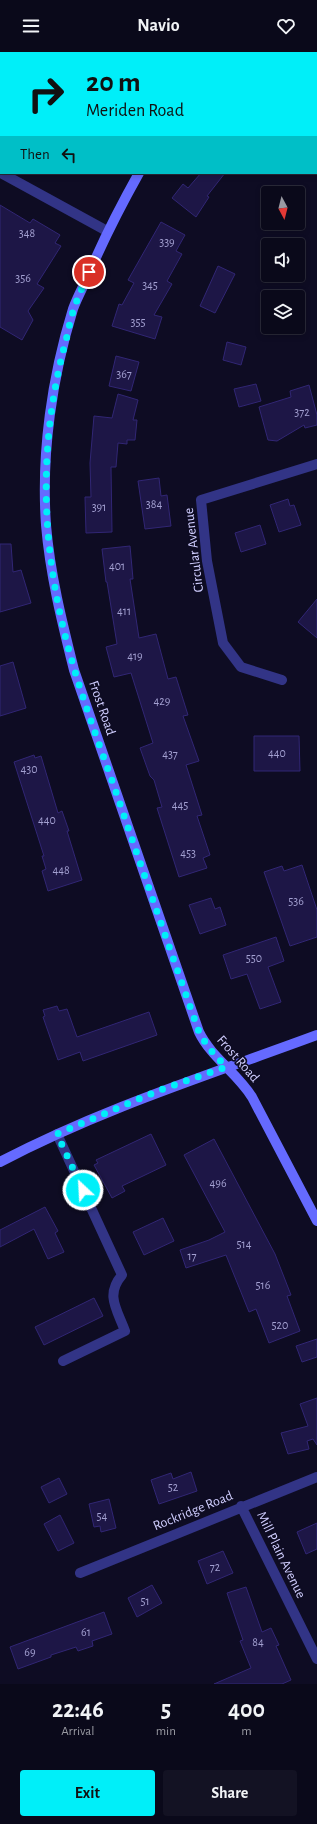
<!DOCTYPE html>
<html lang="en">
<head>
<meta charset="utf-8">
<style>
  :root { --surface:#0a091a; --page:#131223; --text:#f1f3f6; --muted:#999aa2; --line:#2a2a39; --accent:#00eff9 }
  body { margin:0; font-family:"Alegreya Sans",sans-serif; background:var(--page); color:var(--text); height:100vh; display:flex; flex-direction:column; font-size:15px; white-space:nowrap }
  * { box-sizing:border-box; margin:0 }
  p { font-size:13px; color:var(--muted) }
  .icon { flex:none; width:22px; height:22px; fill:none; stroke:currentColor; stroke-width:2; stroke-linecap:round; stroke-linejoin:round }
  .map { position:relative; height:1632px; overflow:hidden }
  .sheet { display:flex; flex-direction:column; background:var(--surface); flex:1 }
  .sheet>* { flex:none }
  .top-card { position:absolute; left:0px; top:0px; width:317px; height:122px; box-shadow:0 2px 6px #0003,0 0 0 1px var(--line); background:#00eff9; color:#111; overflow:hidden }
  .needle { width:26px; rotate:173deg }
  .tools { position:absolute; left:261px; top:134px; display:grid; gap:8px }
  .tools a { display:grid; place-items:center; width:44px; height:44px; border-radius:4px; background:var(--surface); box-shadow:0 2px 6px #0003,0 0 0 1px var(--line); font-size:20px }
  .pin { position:absolute; display:grid; place-items:center; width:34px; height:34px; color:#fff; margin:-17px; border:2px solid #fff; border-radius:50%; box-shadow:0 1px 4px #0007 }
  .me { position:absolute; width:44px; margin:-22px; rotate:335deg; stroke-linejoin:round; filter:drop-shadow(0 0 3px #0008) }
  .turn { display:flex; align-items:center; gap:14px; height:84px; padding:0 20px; font-size:18px }
  .turn .icon { width:52px; height:52px; stroke-width:2.5 }
  .turn b { display:block; font-size:28px; line-height:34px }
  .then { display:flex; align-items:center; height:38px; padding:0 20px; background:#0003; gap:8px; font-size:15px }
  .eta { display:flex; justify-content:space-evenly; align-items:center; height:68px; text-align:center }
  .eta b { font-size:24px; font-weight:700; line-height:28px }
  .cta { display:flex; gap:8px; margin-top:auto; padding:8px 20px }
  .cta a { flex:1; height:46px; border-radius:4px; background:var(--accent); color:#111; font-size:16px; font-weight:700; line-height:46px; text-align:center }
  .cta a+a { background:var(--page); color:var(--text) }
  header { display:flex; justify-content:space-between; align-items:center; height:52px; padding:0 20px; background:var(--surface); font-size:18px; font-weight:700 }
  .map>svg:first-child { display:block }
  .building { fill:#1d1646; stroke:#312674 }
  .lines { fill:none; stroke-linecap:round; stroke-linejoin:round }
  .street { stroke:#323486; stroke-width:10 }
  .secondary { stroke:#656aff; stroke-width:10 }
  .route { stroke:#00eff9; stroke-width:7; stroke-dasharray:0 12.6 }
  .labels { text-anchor:middle; dominant-baseline:central; stroke-width:3.5; stroke-linejoin:round; paint-order:stroke }
  .number-label { font-size:12px; fill:#a3a0d1 }
  .street-label { font-size:14px; fill:#d0ceff; stroke:#0e0c23 }
</style>
</head>
<body>
<header><svg class="icon" aria-label="menu" viewBox="0 0 24 24"><path d="M4 6h16M4 12h16M4 18h16"/></svg>Navio<svg class="icon" aria-label="heart" viewBox="0 0 24 24"><path d="M12 20l-8-8c-3-5 5-10 8-4 3-6 11-1 8 4z"/></svg></header>
<div class="map">
<svg width="317" height="1632" viewBox="0 0 317 1632">
  <rect width="100%" height="100%" fill="#0e0c23"/>
  <path class="building" d="M201,121H225L207,144L209,145L196,165L172,146L183,132L188,136Z
    M0,153L30,171L33,167L60,183L55,191L61,194L37,232L44,236L28,259L33,268L22,288L0,275Z
    M161,170L185,183L176,199L182,202L167,229L172,232L154,263L162,265L155,287L112,274L119,252L122,253L134,231L128,228Z
    M218,214L235,222L215,261L200,254Z
    M227,290L246,295L241,313L223,308Z
    M116,304L139,310L131,339L109,334Z
    M256,332L261,349L239,355L234,337Z
    M309,333L317,363V373L305,376L304,373L277,389L268,388L259,355L291,345L290,339Z
    M118,342L138,348L133,368H137L135,388H127V392L118,391L116,415H111L112,480L86,481L85,445H91L90,411L94,364L112,366Z
    M159,426L161,444L167,443L171,474L145,477L138,429Z
    M288,447L290,454L294,453L301,473L279,480L270,453Z
    M260,473L266,492L241,500L235,481Z
    M0,492H11L13,520L21,518L31,551L0,560Z
    M130,494L133,527H130L139,586L156,582L168,627L176,625L188,663L183,664L199,709L186,713L202,763L197,764L210,803L203,806L207,816L179,825L157,756L162,755L154,728L150,724L140,696L153,691L131,621L114,625L106,595L117,592L107,530H106L102,497Z
    M317,547V586L298,570Z
    M13,610L26,656L0,664V614Z
    M254,684H299L300,719H254Z
    M34,703L35,706L41,704L58,761L62,759L69,779H67L82,828L48,839L42,819L46,817L42,804H44L14,710Z
    M302,813L317,858V885L290,894L264,820L282,814L284,819Z
    M211,846L215,857L220,855L226,873L200,882L189,853Z
    M276,885L284,909L268,915L281,950L260,957L247,922L231,927L223,903Z
    M57,954L59,959L67,957L77,985L149,960L157,983L83,1009L80,1000L58,1008L43,965L45,964L43,958Z
    M151,1082L166,1113L122,1134L125,1139L112,1146L94,1113L98,1111L96,1108Z
    M214,1087L275,1202L291,1243L287,1244L300,1279L269,1291L256,1257L249,1260L226,1203L186,1216L180,1198L209,1188L225,1180L184,1103Z
    M45,1155L58,1179L55,1181L64,1200L48,1207L34,1177L0,1195V1178Z
    M163,1166L174,1189L144,1203L133,1180Z
    M94,1246L103,1264L44,1293L35,1275Z
    M317,1287V1305L302,1310L296,1294Z
    M317,1346V1393L313,1387L307,1389L309,1397L288,1402L281,1381L308,1374L300,1352Z
    M191,1420L197,1439L159,1452L151,1428L171,1421L173,1427Z
    M59,1426L67,1442L49,1451L41,1435Z
    M109,1447L116,1476L101,1480L100,1474L94,1475L89,1452Z
    M60,1463L74,1491L58,1499L44,1472Z
    M317,1471V1497L306,1502L297,1480Z
    M223,1499L233,1521L207,1532L198,1509Z
    M152,1533L162,1551L137,1565L128,1546Z
    M246,1535L262,1580L271,1576L279,1593L276,1594L291,1628L282,1632H214L251,1616L240,1589L243,1588L227,1541Z
    M104,1560L112,1582L92,1589L93,1594L78,1599L76,1595L51,1603V1605L18,1617L10,1595Z"/>
  <g class="lines">
    <path class="street" d="M1,121L107,179
      M282,628L241,615L223,591L207,509L201,448L317,412
      M57,1082L122,1223C105,1243 117,1257 125,1279L63,1309
      M241,1454L317,1607
      M80,1521L317,1425"/>
    <path class="secondary" d="M237,1L238,0
      M139,121C120,155 103,188 88,224C83,235 77,246 73,257C52,325 41,401 46,473C50,522 62,570 74,618L199,980C211,1005 237,1021 252,1045L317,1169
      M0,1110C103,1056 209,1023 317,983"/>
  </g>
  <g class="lines">
    <path class="route" d="M83,1138L57,1082L160,1038L226,1015L208,995L199,980C171,900 143,820 116,740C96,683 74,625 61,566C40,471 41,381 66,288C69,277 70,267 74,257C78,244 84,232 89,220"/>
  </g>
  <g class="labels">
    <g class="number-label">
      <text x="27" y="181">348</text>
      <text x="167" y="190">339</text>
      <text x="23" y="226">356</text>
      <text x="150" y="233">345</text>
      <text x="138" y="270">355</text>
      <text x="124" y="322">367</text>
      <text x="302" y="360">372</text>
      <text x="154" y="452">384</text>
      <text x="99" y="455">391</text>
      <text x="117" y="514">401</text>
      <text x="124" y="559">411</text>
      <text x="135" y="604">419</text>
      <text x="162" y="649">429</text>
      <text x="277" y="701">440</text>
      <text x="170" y="702">437</text>
      <text x="29" y="717">430</text>
      <text x="180" y="753">445</text>
      <text x="47" y="768">440</text>
      <text x="188" y="801">453</text>
      <text x="61" y="818">448</text>
      <text x="296" y="849">536</text>
      <text x="254" y="906">550</text>
      <text x="218" y="1131">496</text>
      <text x="244" y="1192">514</text>
      <text x="192" y="1204">17</text>
      <text x="263" y="1233">516</text>
      <text x="280" y="1273">520</text>
      <text x="173" y="1435">52</text>
      <text x="102" y="1464">54</text>
      <text x="215" y="1515">72</text>
      <text x="145" y="1549">51</text>
      <text x="86" y="1580">61</text>
      <text x="258" y="1590">84</text>
      <text x="30" y="1600">69</text>
    </g>
    <g class="street-label">
      <text transform="translate(194 498) rotate(-97)">Circular Avenue</text>
      <text transform="translate(102 656) rotate(71)">Frost Road</text>
      <text transform="translate(238 1007) rotate(49)">Frost Road</text>
      <text transform="translate(193 1459) rotate(-22)">Rockridge Road</text>
      <text transform="translate(281 1503) rotate(64)">Mill Plain Avenue</text>
    </g>
  </g>
</svg>
<div class="tools">
<a><svg class="needle" viewBox="-14 -14 28 28"><path d="M0-13l5 13h-10z" fill="#e53935"/><path d="M0 13l5-13h-10z" fill="#999aa2"/></svg></a>
<a><svg class="icon" aria-label="sound" viewBox="0 0 24 24"><path d="M4 9h4l5-4v14l-5-4H4zM17 9q2 3 0 6"/></svg></a>
<a><svg class="icon" aria-label="layers" viewBox="0 0 24 24"><path d="M12 4l9 5-9 5-9-5zM3 14l9 5 9-5"/></svg></a>
</div>
<div class="pin" style="left:89px;top:220px;background:#d93025"><svg class="icon" aria-label="arrive" viewBox="0 0 24 24"><path d="M6 21V4h12l-3 4 3 4H6"/></svg></div>
<svg class="me" style="left:83px;top:1138px" viewBox="-20 -20 40 40"><circle r="17" fill="#00eff9" stroke="#fff" stroke-width="3"/><path d="M0-11L8 9 0 5-8 9z" fill="#fff"/></svg>
<div class="top-card">
<div class="turn"><svg class="icon" aria-label="right" viewBox="0 0 24 24"><path d="M7 20v-9h11M14 6l5 5-5 5"/></svg><div><b>20 m</b>Meriden Road</div></div>
<div class="then">Then<svg class="icon" aria-label="left" viewBox="0 0 24 24"><path d="M17 20v-9H6M10 6l-5 5 5 5"/></svg></div>
</div>
</div>
<section class="sheet">
<div class="eta">
<div><b>22:46</b><p>Arrival</p></div>
<div><b>5</b><p>min</p></div>
<div><b>400</b><p>m</p></div>
</div>
<div class="cta"><a>Exit</a><a>Share</a></div>
</section>
</body>
</html>
